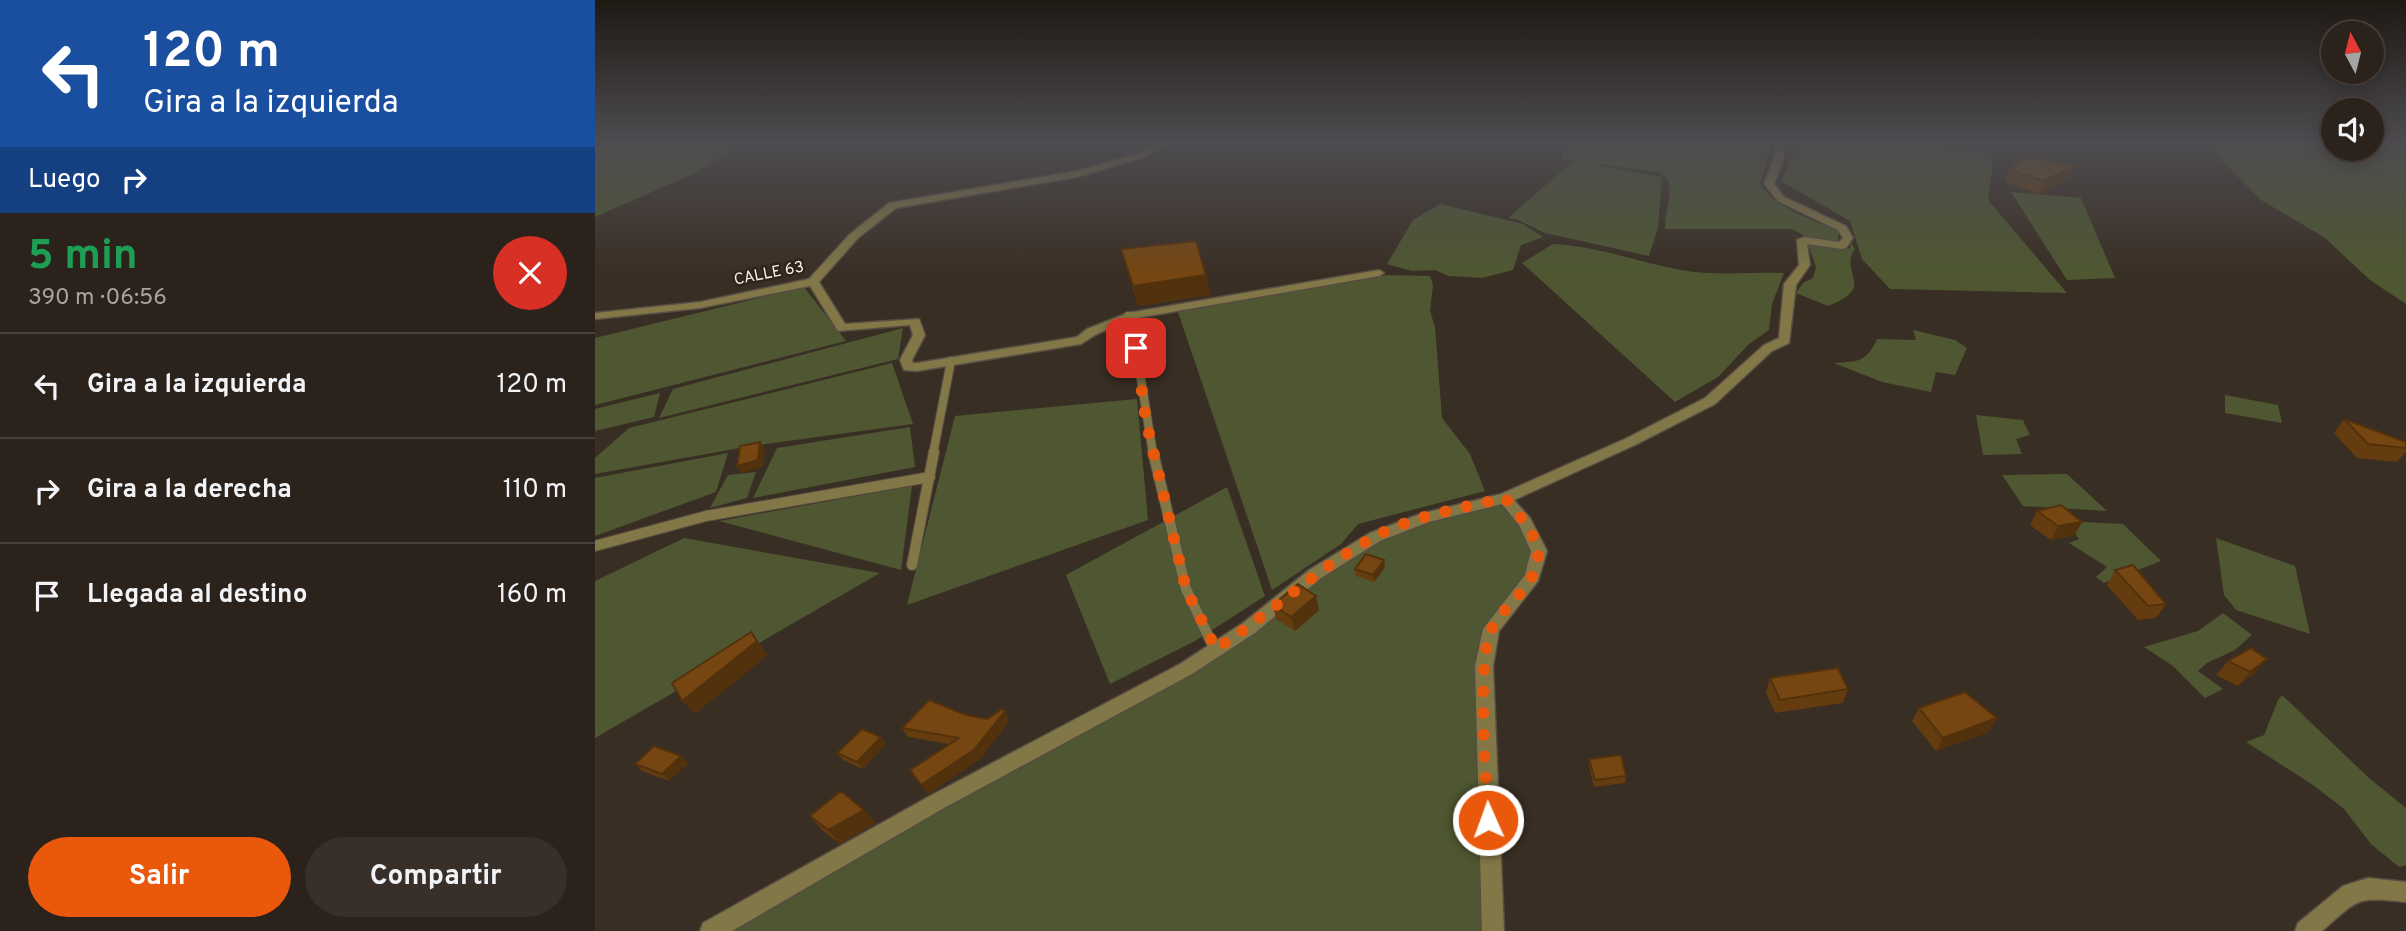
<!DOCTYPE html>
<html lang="es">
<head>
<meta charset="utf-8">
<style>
  :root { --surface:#2b221b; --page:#372f28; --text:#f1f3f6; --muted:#a6a4a3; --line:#473f3a; --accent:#ea580c }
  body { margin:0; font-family:Overpass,sans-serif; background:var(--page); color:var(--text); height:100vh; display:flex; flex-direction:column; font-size:26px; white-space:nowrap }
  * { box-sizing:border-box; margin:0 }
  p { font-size:23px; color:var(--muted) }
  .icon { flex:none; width:38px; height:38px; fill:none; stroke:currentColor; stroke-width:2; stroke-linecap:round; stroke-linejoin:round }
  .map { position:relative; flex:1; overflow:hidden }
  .side { display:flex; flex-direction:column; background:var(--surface); width:595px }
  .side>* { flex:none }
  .banner { background:#1a4fa0; color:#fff; overflow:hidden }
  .needle { width:46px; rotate:353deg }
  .buttons { position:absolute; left:1726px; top:21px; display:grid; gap:14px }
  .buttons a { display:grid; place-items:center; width:63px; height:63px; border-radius:50%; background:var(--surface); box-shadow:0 4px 18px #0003,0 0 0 2px var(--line); font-size:35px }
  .pin { position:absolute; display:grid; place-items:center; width:60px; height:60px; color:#fff; margin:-30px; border-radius:14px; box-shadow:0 4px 10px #0006 }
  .me { position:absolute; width:77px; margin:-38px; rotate:358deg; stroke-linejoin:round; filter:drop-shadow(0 0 5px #0008) }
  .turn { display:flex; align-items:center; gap:24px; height:147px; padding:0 28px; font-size:32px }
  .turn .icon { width:91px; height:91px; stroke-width:2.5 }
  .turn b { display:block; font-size:49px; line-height:60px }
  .then { display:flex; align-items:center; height:66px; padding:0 28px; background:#0003; gap:14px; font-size:26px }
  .round { display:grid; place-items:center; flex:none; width:74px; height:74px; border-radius:37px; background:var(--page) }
  .overview { display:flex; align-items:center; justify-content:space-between; height:119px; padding:0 28px }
  h1 { font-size:42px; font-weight:700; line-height:52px; color:#1e9e55 }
  .action { display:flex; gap:14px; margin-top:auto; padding:14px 28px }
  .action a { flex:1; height:80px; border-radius:42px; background:var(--accent); color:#fff; font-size:28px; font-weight:700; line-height:80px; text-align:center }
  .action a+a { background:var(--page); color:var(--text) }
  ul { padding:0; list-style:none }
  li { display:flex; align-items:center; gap:21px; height:105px; padding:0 28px; border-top:2px solid var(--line) }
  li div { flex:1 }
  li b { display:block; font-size:26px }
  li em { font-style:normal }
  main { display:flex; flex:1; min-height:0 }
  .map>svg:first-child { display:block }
  .green { fill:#4e5731 }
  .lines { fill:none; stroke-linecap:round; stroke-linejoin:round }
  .lane-far1-casing { stroke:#574d43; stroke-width:10 }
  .lane-casing { stroke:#574d43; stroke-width:12 }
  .street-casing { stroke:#574d43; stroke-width:3 }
  .lane-far1 { stroke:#827747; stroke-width:8 }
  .lane { stroke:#827747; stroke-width:10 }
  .street { fill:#827747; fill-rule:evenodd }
  .wall { fill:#653c0f }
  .shaded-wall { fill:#52310d }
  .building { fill:#754612; stroke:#52310d; stroke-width:2 }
  .route { stroke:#ea580c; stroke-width:12; stroke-dasharray:0 21.6 }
  .labels { text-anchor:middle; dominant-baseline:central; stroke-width:5; stroke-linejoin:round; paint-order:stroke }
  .far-street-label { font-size:16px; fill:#f6eee8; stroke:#2e241a }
</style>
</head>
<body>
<main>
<section class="side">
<div class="banner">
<div class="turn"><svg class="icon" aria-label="left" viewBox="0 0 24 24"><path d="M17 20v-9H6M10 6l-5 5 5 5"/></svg><div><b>120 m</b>Gira a la izquierda</div></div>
<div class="then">Luego<svg class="icon" aria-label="right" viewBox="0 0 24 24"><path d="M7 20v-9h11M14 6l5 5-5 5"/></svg></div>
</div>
<div class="overview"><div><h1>5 min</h1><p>390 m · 06:56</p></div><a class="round" style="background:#d93025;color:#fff"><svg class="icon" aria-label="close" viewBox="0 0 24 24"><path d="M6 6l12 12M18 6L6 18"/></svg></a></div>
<ul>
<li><svg class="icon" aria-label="left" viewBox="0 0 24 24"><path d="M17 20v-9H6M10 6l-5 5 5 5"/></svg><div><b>Gira a la izquierda</b></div><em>120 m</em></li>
<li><svg class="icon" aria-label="right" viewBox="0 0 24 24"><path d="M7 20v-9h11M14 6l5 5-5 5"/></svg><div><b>Gira a la derecha</b></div><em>110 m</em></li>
<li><svg class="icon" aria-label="arrive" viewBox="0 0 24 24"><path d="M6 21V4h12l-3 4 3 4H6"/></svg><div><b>Llegada al destino</b></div><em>160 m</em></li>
</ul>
<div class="action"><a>Salir</a><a>Compartir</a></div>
</section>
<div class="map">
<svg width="1811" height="931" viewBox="0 0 1811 931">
  <rect width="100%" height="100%" fill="#392e24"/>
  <path class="green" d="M0,143H149L100,173L0,217Z
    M973,143H1177L1165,183C1179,209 1217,219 1243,231V241L1212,237L1197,229H1070C1070,209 1077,200 1073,179L1064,172L967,160L969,147Z
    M1204,143H1326L1399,154L1393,200L1472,293L1295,289L1267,259L1255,221L1186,181Z
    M1610,143H1738V149H1776V143H1811V304L1775,280L1729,237L1666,200Z
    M978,161L1067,177L1063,227L1054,256L950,233L921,219L913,218Z
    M1416,192L1486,198L1520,278L1472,280Z
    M845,204L928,224L948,237L926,245L918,270L887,278L853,276L840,270L817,271L792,264L818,220Z
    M1256,243L1260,249C1243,273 1283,287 1233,306L1201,293L1208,283L1218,278L1221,267L1213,244L1246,250L1255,248Z
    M958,244C1002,246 1043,262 1086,270C1118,276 1156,272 1189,273L1177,304L1174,330L1154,344L1123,377L1080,402L927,263Z
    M792,275L835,276L838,285L835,311L840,327L847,418L875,454L890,491L763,524L746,544L677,590L583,312Z
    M209,287L251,341L0,405V338Z
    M308,328L303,359L64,418L78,389Z
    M1318,330L1360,340L1372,348L1360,375L1341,372L1336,392L1287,382L1239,363C1264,361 1271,363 1282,339L1321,340Z
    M297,363L318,424L156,446L0,474V458L34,428Z
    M65,393L59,417L0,431V409Z
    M1630,395L1683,405L1687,423L1630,413Z
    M542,399L553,520L312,605L360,416Z
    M1381,415L1428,420L1435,435L1421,439L1427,454L1388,455Z
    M315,427L320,467L158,498L182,448Z
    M133,453L121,492L0,536V478Z
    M161,472L152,498L115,508L133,475Z
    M1472,474L1512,511L1428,506L1407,475Z
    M317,486L306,570L124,521Z
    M632,487L670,596L600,641L515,684L471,575Z
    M910,498L944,551L937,577L896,629L898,931H116L591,669L780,537Z
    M1471,521L1528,524L1566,561L1509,583L1501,577L1512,567L1474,543L1484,539Z
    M89,538L285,573L0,738V581Z
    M1621,538L1700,566L1715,634L1641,610L1629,595Z
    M1628,613L1657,635L1640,650L1612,663L1603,671L1628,689L1610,698L1578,666L1549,647L1603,631Z
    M1687,695L1774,778L1811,808V865L1804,867L1776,844L1749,809L1718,785L1651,742L1669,735L1683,700Z"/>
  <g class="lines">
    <defs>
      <path id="lane-far1" d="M533,316L541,348L558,454
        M338,454L356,361"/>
      <path id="lane" d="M558,452L591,589L620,650
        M0,546L111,516L335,477
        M317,565L339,452"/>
      <path id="street" d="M560,143H571L552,156L482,177L301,208L263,238L224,282L250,324L324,319L330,335L317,360L318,363H322L482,337L492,329L533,313L784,270L789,273L784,276L536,319L500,335L486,344L322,371L309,370L305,360L318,335L315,325L243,331L215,286L105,308L0,319V313L105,302L214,279L255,234L294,203L482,171L545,153Z
        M1181,143H1189C1190,163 1185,166 1179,184L1189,197L1251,226L1258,238L1251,248L1247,249L1212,244L1215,265L1201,285L1194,343L1177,351L1120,404L1040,445L919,500L935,518L952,551L943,581L904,631L898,666L909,931H887L880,666L888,629L930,575L936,551L924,525L907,504L834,522L785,541L726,578L660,633L597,674L349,808L137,931H105L108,923L335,796L585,664L648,623L714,570L775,533L825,514L906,494L1030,439L1110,398L1169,345L1184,338L1189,284L1204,265L1202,240L1209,237L1244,242L1248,238L1243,230L1183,201L1171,186L1169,184C1175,168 1180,161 1181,143Z
        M1773,878L1811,882V902C1760,897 1765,898 1727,931H1700L1703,923L1748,886Z"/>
    </defs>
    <use href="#lane-far1" class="lane-far1-casing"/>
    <use href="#lane" class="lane-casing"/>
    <use href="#street" class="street-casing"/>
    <use href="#lane-far1" class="lane-far1"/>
    <use href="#lane" class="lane"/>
    <use href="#street" class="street"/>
  </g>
  <path class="wall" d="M1414,169L1474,178L1444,194L1409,181Z
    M526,249L611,275L615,295L543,306Z
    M1749,419L1811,442V451L1802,462L1762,458L1739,433Z
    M1442,511L1479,536L1456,540L1435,525Z
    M790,567L779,582L761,576L760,569Z
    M1520,570L1571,604L1561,618L1543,620L1512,585Z
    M678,605L724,610L700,631L681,619Z
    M1633,661L1660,673L1643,686L1621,675Z
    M1175,678L1253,689L1248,703L1180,713L1171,692Z
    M1324,708L1394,732L1341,751L1317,721Z
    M371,715L392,719L415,720L385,759L333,794L354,744L313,737L307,728Z
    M291,744L268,769L248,760L242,753Z
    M994,759L1031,776L1030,783L999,787L994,766Z
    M93,763L74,781L47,771L40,764Z
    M215,816L281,823L245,844L227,830Z"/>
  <path class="shaded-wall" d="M1479,166L1474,178L1444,194L1448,181Z
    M611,275L615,295L543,306L538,286Z
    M165,442L170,448L168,467L147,473L142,466Z
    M1487,522L1479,536L1456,540L1463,526Z
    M789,560L790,567L779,582L778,575Z
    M721,596L724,610L700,631L696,617Z
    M156,632L173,655L100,714L87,701Z
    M1672,659L1660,673L1643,686L1655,672Z
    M410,711L415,720L385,759L333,794L326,785Z
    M1402,718L1394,732L1341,751L1348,738Z
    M286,737L291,744L268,769L262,762Z
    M86,756L93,763L74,781L67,774Z
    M269,810L281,823L245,844L233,830Z"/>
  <path class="building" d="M1431,157L1479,166L1448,181L1414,169Z
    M601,241L611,275L538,286L526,249Z
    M1749,419L1811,442V448L1773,444Z
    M165,442L163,460L142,466L145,446Z
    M1466,505L1487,522L1463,526L1442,511Z
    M771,554L789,560L778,575L760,569Z
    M1538,565L1571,604L1553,606L1520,570Z
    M703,584L721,596L696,617L678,605Z
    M156,632L162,641L87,701L77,683Z
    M1656,648L1672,659L1655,672L1633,661Z
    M1243,668L1253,689L1185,700L1175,678Z
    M1370,692L1402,718L1348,738L1324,708Z
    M334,700L371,715L392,719L407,709L410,711L379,750L326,785L315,770L364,738L307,728Z
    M267,729L286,737L262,762L242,753Z
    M59,746L86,756L67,774L40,764Z
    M1026,755L1031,776L1000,780L994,759Z
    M246,791L269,810L233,830L215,816Z"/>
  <linearGradient id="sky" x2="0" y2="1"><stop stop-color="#1f1914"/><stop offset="0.52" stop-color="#4e4c50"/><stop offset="1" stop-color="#4e4c50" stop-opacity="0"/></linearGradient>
  <rect width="1811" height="274" fill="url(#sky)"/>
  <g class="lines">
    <path class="route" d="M541,348L551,421L591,589L621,649C674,614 721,570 777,538C816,516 867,508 910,498C920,510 943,536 943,552C945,584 910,603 897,628C881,659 891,780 893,820"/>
  </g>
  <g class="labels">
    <g class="far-street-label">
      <text transform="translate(174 274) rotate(-11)">CALLE 63</text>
    </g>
  </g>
</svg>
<div class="buttons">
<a><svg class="needle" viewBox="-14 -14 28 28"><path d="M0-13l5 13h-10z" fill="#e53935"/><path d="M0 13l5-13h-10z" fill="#a6a4a3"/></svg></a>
<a><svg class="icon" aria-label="sound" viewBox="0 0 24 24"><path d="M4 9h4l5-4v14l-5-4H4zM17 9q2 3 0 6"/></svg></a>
</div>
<div class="pin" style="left:541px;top:348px;background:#d93025"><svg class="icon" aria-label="arrive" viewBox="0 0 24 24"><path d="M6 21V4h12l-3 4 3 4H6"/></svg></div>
<svg class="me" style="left:893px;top:820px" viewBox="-20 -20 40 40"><circle r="17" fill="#ea580c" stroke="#fff" stroke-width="3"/><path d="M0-11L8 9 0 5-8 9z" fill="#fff"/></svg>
</div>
</main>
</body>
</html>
